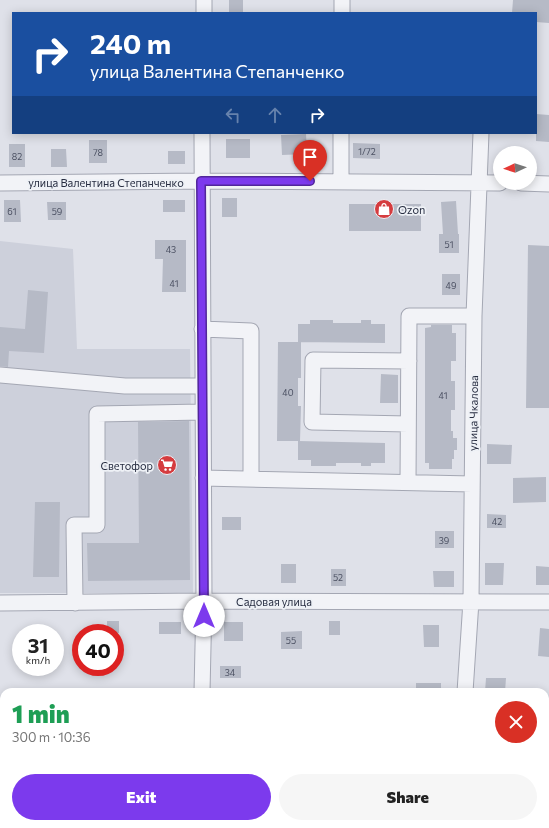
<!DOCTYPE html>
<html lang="en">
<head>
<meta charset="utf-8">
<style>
  :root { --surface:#fff; --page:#f6f6f6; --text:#222; --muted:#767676; --accent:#7c3aed }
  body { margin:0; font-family:Commissioner,sans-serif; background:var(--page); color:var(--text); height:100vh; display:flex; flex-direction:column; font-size:15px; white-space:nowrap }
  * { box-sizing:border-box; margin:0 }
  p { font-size:13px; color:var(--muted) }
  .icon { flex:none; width:22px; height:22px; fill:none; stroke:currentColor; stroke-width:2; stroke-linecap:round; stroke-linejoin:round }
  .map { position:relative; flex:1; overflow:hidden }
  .drawer { position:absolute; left:0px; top:688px; width:549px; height:140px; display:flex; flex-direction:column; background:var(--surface); border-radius:12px 12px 0 0; box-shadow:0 2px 10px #0003 }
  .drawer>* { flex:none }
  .hud { position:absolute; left:12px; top:12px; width:525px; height:122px; border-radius:0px; box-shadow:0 2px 10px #0003; background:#1a4fa0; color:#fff; overflow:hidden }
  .needle { width:26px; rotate:266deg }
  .tools { position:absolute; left:493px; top:146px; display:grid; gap:8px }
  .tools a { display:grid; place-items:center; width:44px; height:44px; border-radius:50%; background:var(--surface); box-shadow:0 2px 10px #0003; font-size:20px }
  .speed { position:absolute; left:12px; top:624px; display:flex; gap:8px; font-size:20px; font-weight:700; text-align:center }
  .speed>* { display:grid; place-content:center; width:52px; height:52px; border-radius:50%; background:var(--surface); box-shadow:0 2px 10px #0003; line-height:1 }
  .speed small { font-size:10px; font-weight:400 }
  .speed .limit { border:6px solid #d22; background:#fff; color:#111 }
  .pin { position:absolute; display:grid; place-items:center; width:34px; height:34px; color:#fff; margin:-41px -17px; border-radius:50% 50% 50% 0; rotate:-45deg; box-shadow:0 0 4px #0007 }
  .pin .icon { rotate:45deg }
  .me { position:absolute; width:44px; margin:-22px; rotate:0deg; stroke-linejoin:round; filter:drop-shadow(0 0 3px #0008) }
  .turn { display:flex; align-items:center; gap:14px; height:84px; padding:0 12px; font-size:18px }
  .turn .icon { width:52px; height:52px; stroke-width:2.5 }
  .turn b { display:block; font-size:28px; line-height:34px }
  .lanes { display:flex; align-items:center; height:38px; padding:0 12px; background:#0003; justify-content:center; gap:20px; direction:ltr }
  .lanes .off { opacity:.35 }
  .round { display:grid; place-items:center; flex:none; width:42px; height:42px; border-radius:21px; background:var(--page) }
  .summary { display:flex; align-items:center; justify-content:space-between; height:68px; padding:0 12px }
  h1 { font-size:24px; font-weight:800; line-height:30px; color:#1e9e55 }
  .button { display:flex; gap:8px; margin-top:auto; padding:8px 12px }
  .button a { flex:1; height:46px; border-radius:24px; background:var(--accent); color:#fff; font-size:16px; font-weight:800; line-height:46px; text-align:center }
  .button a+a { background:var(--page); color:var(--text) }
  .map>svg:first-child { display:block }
  .built { fill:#cdd0db }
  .building { fill:#b6bac6 }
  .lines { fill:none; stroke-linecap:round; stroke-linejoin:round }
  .minor-casing { stroke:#a4a7b3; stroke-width:17 }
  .minor { stroke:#f2f3f7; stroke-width:15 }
  .route-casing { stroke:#51269a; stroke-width:10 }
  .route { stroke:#7c3aed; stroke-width:7 }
  .labels { text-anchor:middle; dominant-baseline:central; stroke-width:3.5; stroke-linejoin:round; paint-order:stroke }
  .number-label { font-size:9px; fill:#4b5062 }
  .street-label { font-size:11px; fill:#272d41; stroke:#eef1f6 }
  .poi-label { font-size:11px; fill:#272d41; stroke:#eef1f6; text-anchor:start }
</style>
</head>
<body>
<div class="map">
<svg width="549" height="828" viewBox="0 0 549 828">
  <rect width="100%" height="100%" fill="#dfe1e9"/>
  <path class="built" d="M0,241L73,249L77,349H190L193,593H0Z"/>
  <path class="building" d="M229,0H243V13H229Z
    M513,0H549V23L536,22V13H512Z
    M536,114L549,115V142L536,141Z
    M306,134L307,154L282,155L281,135Z
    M226,139H250V158H226Z
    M89,140H107V163H89Z
    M353,143L380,144V159L353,158Z
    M9,144H25V167H9Z
    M51,149H66L67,167H51Z
    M168,151H185V164H168Z
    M222,198H237V217H222Z
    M4,200H20L21,222H4Z
    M163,200H185V212H163Z
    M456,201L458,234H459V253H439V234H443L441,202Z
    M47,202H66V220H48Z
    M349,204H421V231H349Z
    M155,240H186V292H162L163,259H155Z
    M528,245L549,246V408H526Z
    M442,274H460V295H442Z
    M28,290L48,292L44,353L9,351L8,367L0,366V327L25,329Z
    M310,320H333V323H361V320H371V324H385V343L298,342V324H310Z
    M431,325H452V333H456V361H451V381H455V410H451V431H453V438H457V450H454V459H452V469H429V463H425V328L431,327Z
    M278,342H301V378H298V406H301L300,441H277Z
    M381,374L398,375V403H380Z
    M189,421L190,580L88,581L87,543H139L138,422Z
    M298,441L385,443V463H371V466H361V463H336V466H311V460H298Z
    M487,444L512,445L511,464H487Z
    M546,477V502L513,503V478Z
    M35,502H60L59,577H33Z
    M487,514L506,515V528H487Z
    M222,517H241V530H222Z
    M435,531H454V548H435Z
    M485,563H504L503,585H485Z
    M281,564H296V583H281Z
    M536,566L549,567V585H536Z
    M331,569H346V586H331Z
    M433,571H454V587H434Z
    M107,621H119V633H107Z
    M329,621H340V635H329Z
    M159,622H181V634H159Z
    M224,622H243V641H224Z
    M423,625H439V647H424Z
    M540,628L549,629V657L538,656Z
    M302,631V649H281V632Z
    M220,666H241V678H220Z
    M486,678H506L505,692H485Z
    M416,683H441V692H416Z"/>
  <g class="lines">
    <defs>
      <path id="minor" d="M204,13V0
        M342,13V0
        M202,133L204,601L202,692
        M341,181V133
        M0,183L201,181L500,183
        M521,183L549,184
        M202,329L251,331V478
        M0,375L125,386H202
        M408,424L312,422L313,360L409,361
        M203,478L472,484
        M408,482L409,316H474
        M0,603L204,601L549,602
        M75,603L74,525H97V414L202,412
        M465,692L471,601L474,316L481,133
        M200,828V824
        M461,828V824"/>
    </defs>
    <use href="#minor" class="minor-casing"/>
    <use href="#minor" class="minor"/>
  </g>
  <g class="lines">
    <defs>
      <path id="route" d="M204,616L201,181H310"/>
    </defs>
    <use href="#route" class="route-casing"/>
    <use href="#route" class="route"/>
  </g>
  <defs>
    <symbol id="shop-disc" viewBox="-11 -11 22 22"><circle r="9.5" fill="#d53c3f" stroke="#eef1f6"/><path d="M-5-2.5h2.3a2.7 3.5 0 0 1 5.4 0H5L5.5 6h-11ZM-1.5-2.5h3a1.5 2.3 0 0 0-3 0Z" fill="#fff"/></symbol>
    <symbol id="supermarket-disc" viewBox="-11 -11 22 22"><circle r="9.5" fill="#d53c3f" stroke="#eef1f6"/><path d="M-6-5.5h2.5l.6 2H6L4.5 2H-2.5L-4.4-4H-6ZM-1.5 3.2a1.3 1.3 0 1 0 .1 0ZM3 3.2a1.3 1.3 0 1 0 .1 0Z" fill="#fff"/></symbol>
  </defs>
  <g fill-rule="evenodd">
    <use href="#shop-disc" x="373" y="198" width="22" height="22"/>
    <use href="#supermarket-disc" x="156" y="454" width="22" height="22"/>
  </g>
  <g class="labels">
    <g class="number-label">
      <text x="367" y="151">1/72</text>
      <text x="98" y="152">78</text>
      <text x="17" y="156">82</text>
      <text x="12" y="211">61</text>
      <text x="57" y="211">59</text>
      <text x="449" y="244">51</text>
      <text x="171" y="249">43</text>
      <text x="174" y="283">41</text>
      <text x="451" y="285">49</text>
      <text x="288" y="392">40</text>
      <text x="443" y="395">41</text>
      <text x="497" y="521">42</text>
      <text x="444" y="540">39</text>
      <text x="338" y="577">52</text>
      <text x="291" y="640">55</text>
      <text x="230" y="672">34</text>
    </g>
    <g class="street-label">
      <text x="106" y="182">улица Валентина Степанченко</text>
      <text transform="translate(473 413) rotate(-89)">улица Чкалова</text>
      <text x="274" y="601">Садовая улица</text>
    </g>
    <g class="poi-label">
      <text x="398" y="209">Ozon</text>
      <text x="153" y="465" text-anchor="end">Светофор</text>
    </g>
  </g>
</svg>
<div class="tools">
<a><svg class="needle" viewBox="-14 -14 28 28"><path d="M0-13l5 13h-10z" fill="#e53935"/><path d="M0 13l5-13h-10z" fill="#767676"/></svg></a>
</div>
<div class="speed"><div>31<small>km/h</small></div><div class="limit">40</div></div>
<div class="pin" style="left:310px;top:181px;background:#d93025"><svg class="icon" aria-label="arrive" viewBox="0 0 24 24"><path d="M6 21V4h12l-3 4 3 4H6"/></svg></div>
<svg class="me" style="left:204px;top:616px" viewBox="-20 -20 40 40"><circle r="19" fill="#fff"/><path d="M0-13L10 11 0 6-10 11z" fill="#7c3aed"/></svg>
<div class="hud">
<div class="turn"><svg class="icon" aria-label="right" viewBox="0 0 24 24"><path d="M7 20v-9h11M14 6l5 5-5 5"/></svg><div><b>240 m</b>улица Валентина Степанченко</div></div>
<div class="lanes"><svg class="icon off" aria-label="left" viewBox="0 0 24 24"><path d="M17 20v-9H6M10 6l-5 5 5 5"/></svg><svg class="icon off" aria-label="ahead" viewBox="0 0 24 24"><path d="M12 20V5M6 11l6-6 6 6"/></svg><svg class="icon" aria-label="right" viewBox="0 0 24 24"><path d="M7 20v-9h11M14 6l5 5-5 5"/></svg></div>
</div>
<section class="drawer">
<div class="summary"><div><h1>1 min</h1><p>300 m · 10:36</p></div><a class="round" style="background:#d93025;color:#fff"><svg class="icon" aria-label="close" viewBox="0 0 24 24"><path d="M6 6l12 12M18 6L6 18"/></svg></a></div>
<div class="button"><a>Exit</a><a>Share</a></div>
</section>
</div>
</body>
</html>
